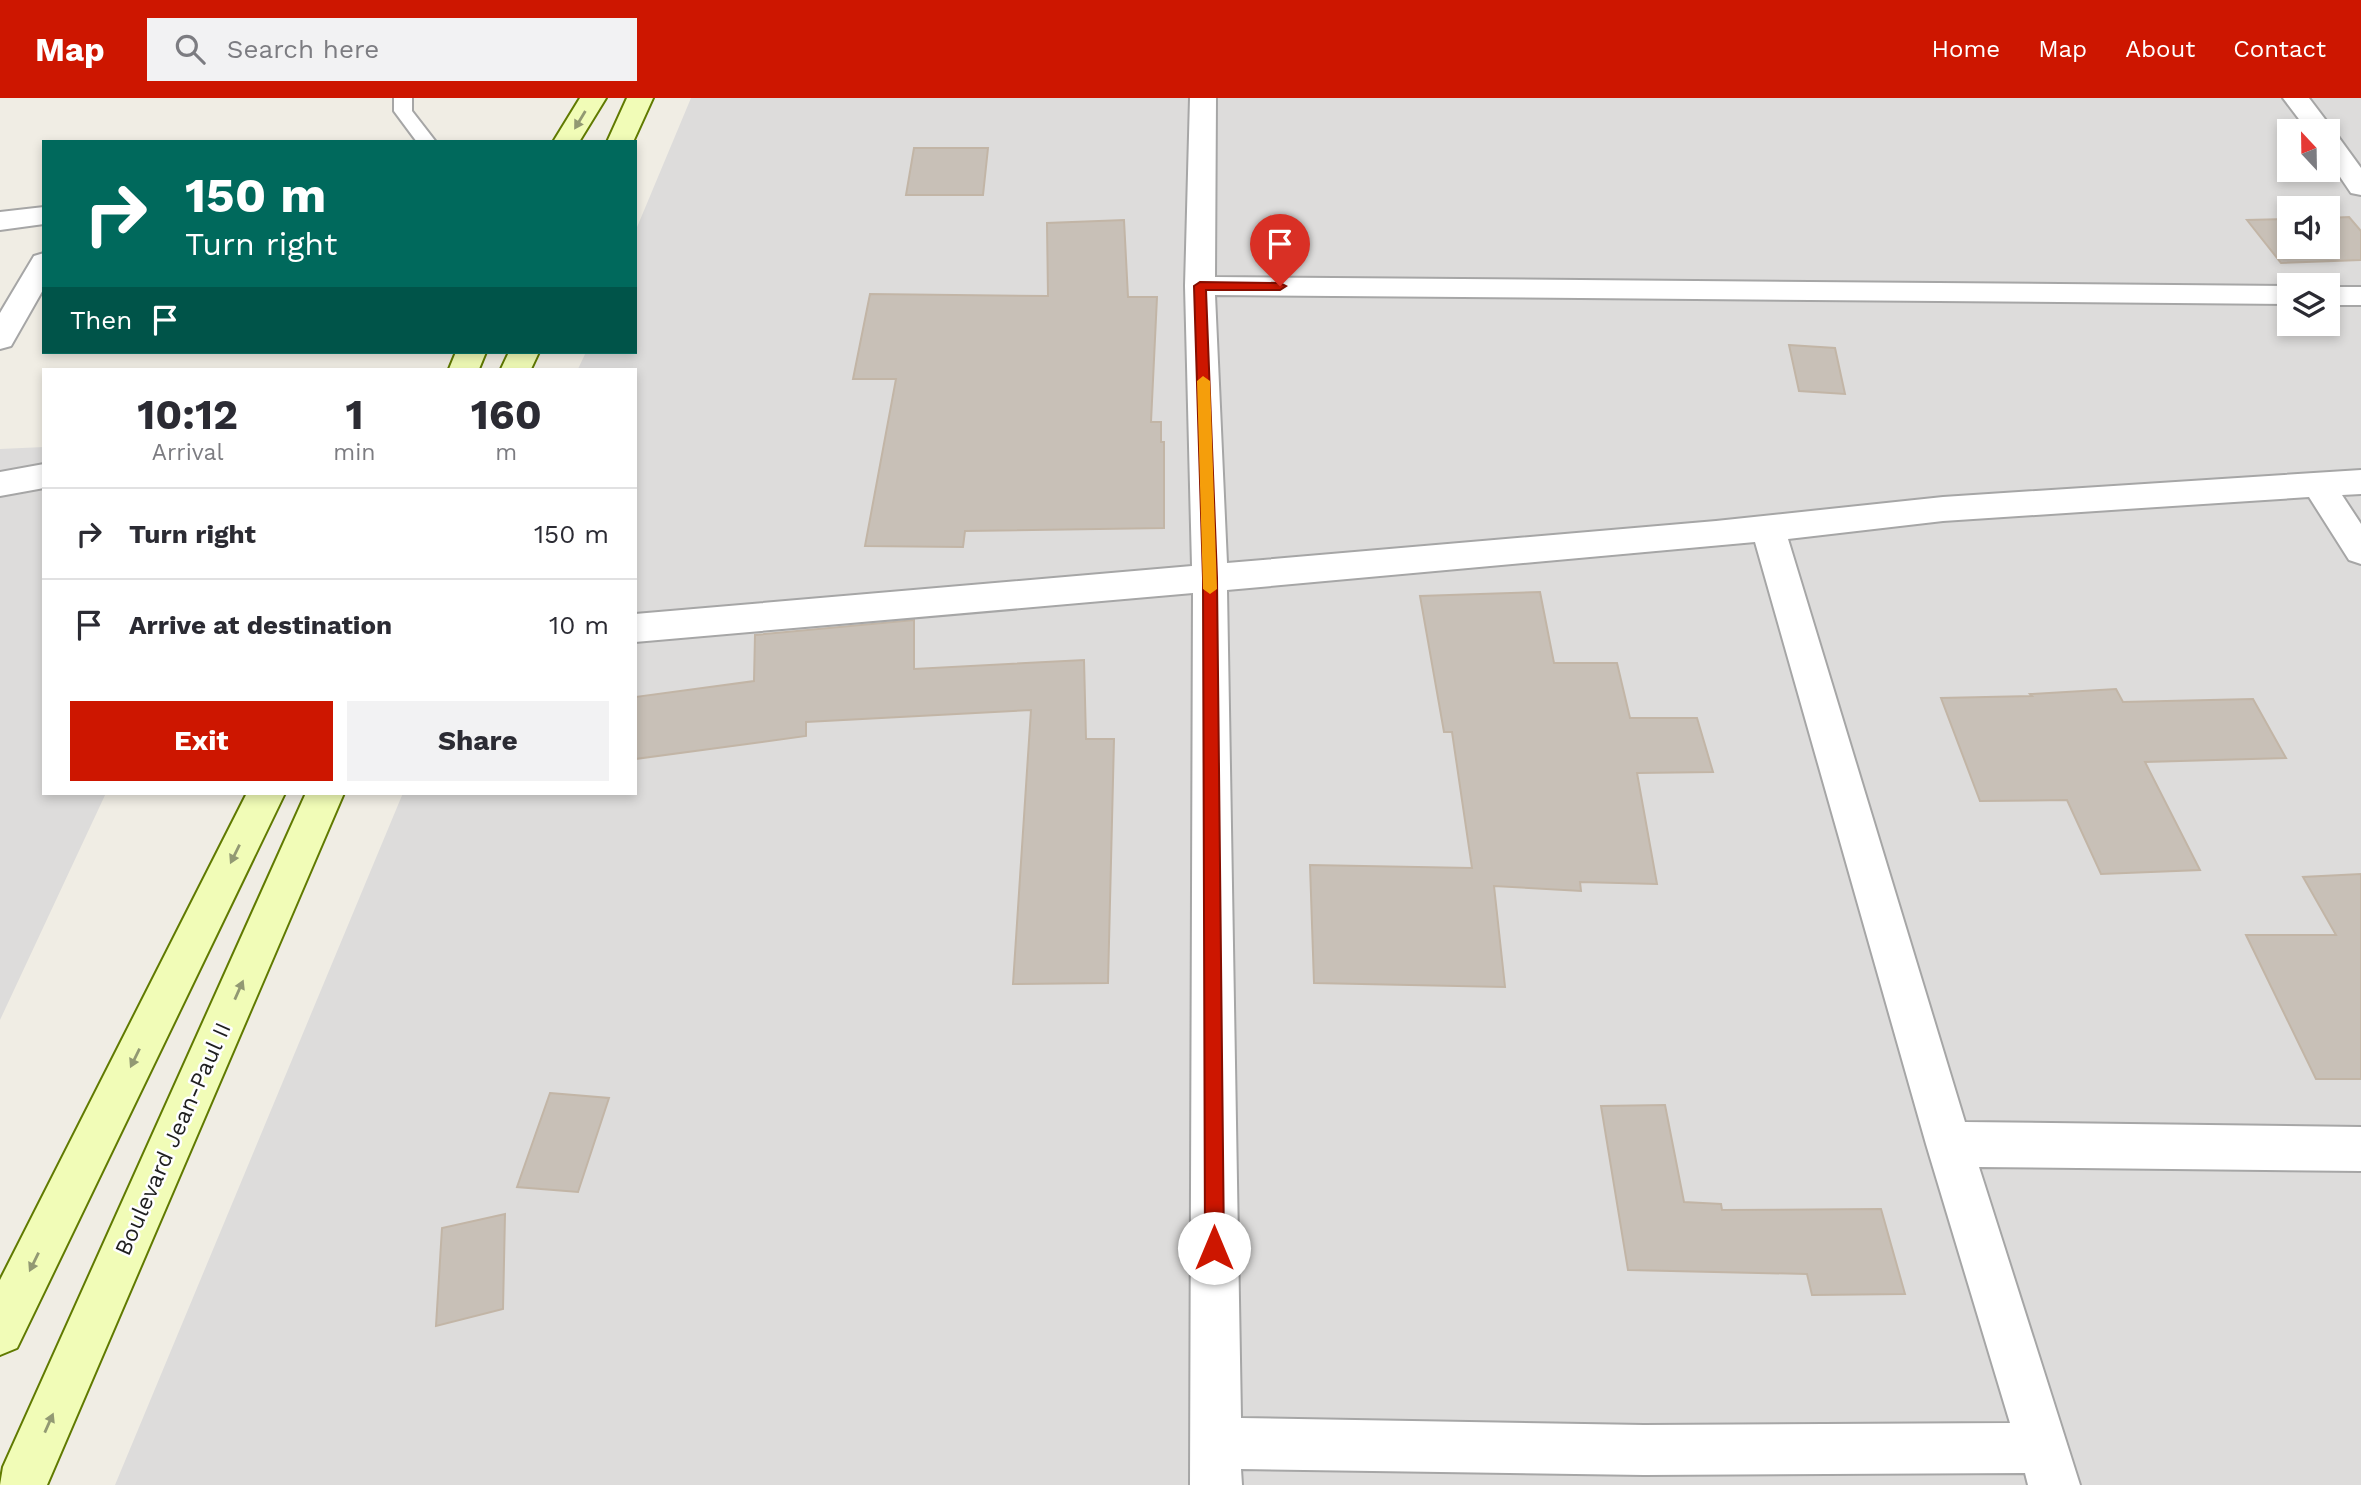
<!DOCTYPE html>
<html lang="en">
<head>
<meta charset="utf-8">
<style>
  :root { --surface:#fff; --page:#f2f2f3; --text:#2b2b33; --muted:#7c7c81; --line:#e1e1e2; --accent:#cd1600 }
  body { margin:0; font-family:"Work Sans",sans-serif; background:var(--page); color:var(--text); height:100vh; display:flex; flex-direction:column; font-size:26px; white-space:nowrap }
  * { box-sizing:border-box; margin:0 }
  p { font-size:23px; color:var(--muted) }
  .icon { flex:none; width:38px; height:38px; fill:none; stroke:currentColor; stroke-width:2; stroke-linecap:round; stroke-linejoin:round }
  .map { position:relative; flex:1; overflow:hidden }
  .drawer { position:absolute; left:42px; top:270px; width:595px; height:427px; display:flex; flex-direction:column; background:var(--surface); border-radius:0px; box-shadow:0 4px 10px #0003 }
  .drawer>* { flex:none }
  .top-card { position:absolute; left:42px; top:42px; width:595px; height:214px; border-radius:0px; box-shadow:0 4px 10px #0003; background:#00695c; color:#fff; overflow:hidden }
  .needle { width:46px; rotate:338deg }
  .buttons { position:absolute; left:2277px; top:21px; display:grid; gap:14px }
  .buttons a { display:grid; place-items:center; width:63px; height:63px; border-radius:0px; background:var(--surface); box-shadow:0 4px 10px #0003; font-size:35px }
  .pin { position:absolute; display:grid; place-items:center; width:60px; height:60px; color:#fff; margin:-72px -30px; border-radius:50% 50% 50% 0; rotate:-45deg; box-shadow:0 0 7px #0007 }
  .pin .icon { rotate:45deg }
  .me { position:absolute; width:77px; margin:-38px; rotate:0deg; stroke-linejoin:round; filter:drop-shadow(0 0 5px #0008) }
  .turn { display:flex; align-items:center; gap:24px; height:147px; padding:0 28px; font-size:32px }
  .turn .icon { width:91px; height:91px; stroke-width:2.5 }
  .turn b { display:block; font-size:49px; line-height:60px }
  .then { display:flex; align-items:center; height:66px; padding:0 28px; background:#0003; gap:14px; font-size:26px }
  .eta { display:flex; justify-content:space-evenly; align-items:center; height:119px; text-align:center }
  .eta b { font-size:42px; font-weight:700; line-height:49px }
  .cta { display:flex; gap:14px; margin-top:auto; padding:14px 28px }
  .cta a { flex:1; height:80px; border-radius:0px; background:var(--accent); color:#fff; font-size:28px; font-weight:700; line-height:80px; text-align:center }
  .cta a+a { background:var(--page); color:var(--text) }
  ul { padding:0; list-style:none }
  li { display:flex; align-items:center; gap:21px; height:91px; padding:0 28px; border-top:2px solid var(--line) }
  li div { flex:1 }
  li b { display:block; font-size:26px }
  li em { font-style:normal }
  header { display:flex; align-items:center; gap:42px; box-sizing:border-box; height:98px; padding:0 35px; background:var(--accent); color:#fff }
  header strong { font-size:33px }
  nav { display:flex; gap:38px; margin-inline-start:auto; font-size:24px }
  .search { width:490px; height:63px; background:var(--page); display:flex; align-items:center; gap:18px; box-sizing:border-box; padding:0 24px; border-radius:0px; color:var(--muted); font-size:26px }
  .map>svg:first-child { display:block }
  .residential { fill:#dddcdb; fill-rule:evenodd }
  .building { fill:#c8c0b7; stroke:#c2b5a6; stroke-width:2 }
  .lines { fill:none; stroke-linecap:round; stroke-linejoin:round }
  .lane-casing { stroke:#a6a6a6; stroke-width:4 }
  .street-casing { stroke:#a6a6a6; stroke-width:4 }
  .secondary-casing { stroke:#607a01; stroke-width:4 }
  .lane { fill:#fff; fill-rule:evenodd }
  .street { fill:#fff; fill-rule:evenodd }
  .secondary { fill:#f1fcb7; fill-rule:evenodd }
  .oneway { fill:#929973 }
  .route { fill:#cd1600; stroke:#850e00; stroke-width:2 }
  .slow { fill:#f59e0b }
  .labels { text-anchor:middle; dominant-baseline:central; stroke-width:5; stroke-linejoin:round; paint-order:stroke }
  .street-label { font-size:23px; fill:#1f1f1f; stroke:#fff }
</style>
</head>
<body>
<header>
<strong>Map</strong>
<div class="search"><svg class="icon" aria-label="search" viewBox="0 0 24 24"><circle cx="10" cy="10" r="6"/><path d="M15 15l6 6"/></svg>Search here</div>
<nav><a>Home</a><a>Map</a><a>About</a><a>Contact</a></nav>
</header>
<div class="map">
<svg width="2361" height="1387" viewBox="0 0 2361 1387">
  <rect width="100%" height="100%" fill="#f0ede4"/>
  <path class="residential" d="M691,0H2361V1387H115L403,695H635V271H578L586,254H635V134ZM2289,33H2328V72H2289ZM2289,110H2328V149H2289ZM2289,187H2328V226H2289Z
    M44,349V695H106L0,922V351Z"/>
  <path class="building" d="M914,50H988L983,97H906Z
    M2349,119L2361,133V162L2281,165L2247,122L2289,121V149H2328V120Z
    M1124,122L1128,199H1157L1151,324H1161V344H1164V430L965,433L963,449L865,448L896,281H853L870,196L1048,198L1047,125Z
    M1789,247L1835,250L1845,296L1799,293Z
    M1540,494L1554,565H1617L1630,620H1697L1713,674L1637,675L1657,786L1580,784L1581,793L1494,788L1505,889L1314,885L1310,767L1472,770L1452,634H1444L1420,498Z
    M914,522V571L1084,562L1086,641H1114L1108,885L1013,886L1031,612L806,624V638L635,661V599L754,583L755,537Z
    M2116,591L2123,604L2253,601L2286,660L2145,664L2200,772L2101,776L2067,702L1980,703L1941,600L2032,598L2030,596Z
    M2361,776V981H2316L2246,837H2336L2303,779Z
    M550,995L609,1000L578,1094L517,1089Z
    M1665,1007L1684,1104L1721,1106L1722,1112L1881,1111L1905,1196L1812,1197L1807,1176L1628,1172L1601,1008Z
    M505,1116L503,1211L436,1228L442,1130Z"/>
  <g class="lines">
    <defs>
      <path id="lane" d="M394,0H412V13L436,44H417L394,13Z"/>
      <path id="street" d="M1190,0H1216L1215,179L2289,188V206L1215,197L1227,465L1716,423L1943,399L2361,372V396L2342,397L2361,426V466L2349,462L2309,399L1943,423L1788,441L1965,1024L2361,1029V1073L1979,1069L2080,1387H2028L2025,1375L1644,1377L1241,1371L1242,1387H1190L1193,495L635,544V516L1192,468L1185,188ZM1755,444L1926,1046L2010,1325L1644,1327L1241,1320L1227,492Z
        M2283,0H2309L2334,33L2332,36L2337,37L2361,70V97L2351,95L2328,61V33H2308Z
        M44,109V126L0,132V114Z
        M44,155V190L11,248L0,251V215L34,158Z
        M2328,189H2361V207H2328Z
        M44,366V390L0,398V374Z"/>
      <path id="secondary" d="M580,0H606L579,44H553Z
        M627,0H653L633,44H607Z
        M456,254H486L479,271H449Z
        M509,254H539L531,271H501Z
        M247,695H285L17,1250L0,1257V1182Z
        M306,695H344L47,1387H0L3,1369Z"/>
    </defs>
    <use href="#lane" class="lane-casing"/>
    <use href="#street" class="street-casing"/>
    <use href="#secondary" class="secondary-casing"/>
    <use href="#lane" class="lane"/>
    <use href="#street" class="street"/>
    <use href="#secondary" class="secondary"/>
  </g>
  <defs><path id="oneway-solid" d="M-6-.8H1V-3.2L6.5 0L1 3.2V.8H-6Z" transform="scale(1.75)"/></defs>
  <g class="oneway">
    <use href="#oneway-solid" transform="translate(580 22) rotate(121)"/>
    <use href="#oneway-solid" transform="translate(235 756) rotate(116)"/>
    <use href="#oneway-solid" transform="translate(239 892) rotate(-66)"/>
    <use href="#oneway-solid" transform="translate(135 960) rotate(116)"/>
    <use href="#oneway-solid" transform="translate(34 1164) rotate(116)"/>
    <use href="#oneway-solid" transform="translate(49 1325) rotate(-66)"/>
  </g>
  <path class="route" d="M1200,184L1280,185L1286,188L1280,192H1206L1217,480L1224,1150L1221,1157L1214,1159L1208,1157L1205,1150L1203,480L1194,188Z"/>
  <path class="slow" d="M1203,278L1210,283L1217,491L1210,496L1203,491L1197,283Z"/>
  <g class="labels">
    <g class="street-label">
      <text transform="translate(173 1041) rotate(-66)">Boulevard Jean-Paul II</text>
    </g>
  </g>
</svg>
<div class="buttons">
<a><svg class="needle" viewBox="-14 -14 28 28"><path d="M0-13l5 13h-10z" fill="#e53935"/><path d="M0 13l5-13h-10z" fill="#7c7c81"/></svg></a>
<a><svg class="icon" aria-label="sound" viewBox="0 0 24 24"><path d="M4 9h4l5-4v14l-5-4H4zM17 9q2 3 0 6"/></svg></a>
<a><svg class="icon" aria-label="layers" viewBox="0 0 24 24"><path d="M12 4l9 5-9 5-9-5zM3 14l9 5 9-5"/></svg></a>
</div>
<div class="pin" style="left:1280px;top:188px;background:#d93025"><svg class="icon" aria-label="arrive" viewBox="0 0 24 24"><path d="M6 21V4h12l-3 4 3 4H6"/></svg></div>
<svg class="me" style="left:1214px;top:1150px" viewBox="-20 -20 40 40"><circle r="19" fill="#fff"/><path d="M0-13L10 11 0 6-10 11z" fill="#cd1600"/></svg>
<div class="top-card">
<div class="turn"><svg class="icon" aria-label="right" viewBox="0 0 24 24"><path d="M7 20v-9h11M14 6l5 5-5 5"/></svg><div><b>150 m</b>Turn right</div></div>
<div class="then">Then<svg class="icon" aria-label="arrive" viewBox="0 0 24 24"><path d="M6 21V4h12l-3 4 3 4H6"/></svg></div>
</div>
<section class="drawer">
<div class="eta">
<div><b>10:12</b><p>Arrival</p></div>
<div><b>1</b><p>min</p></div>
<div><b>160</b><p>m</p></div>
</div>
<ul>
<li><svg class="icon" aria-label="right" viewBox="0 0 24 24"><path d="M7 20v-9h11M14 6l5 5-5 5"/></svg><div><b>Turn right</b></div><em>150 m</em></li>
<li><svg class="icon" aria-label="arrive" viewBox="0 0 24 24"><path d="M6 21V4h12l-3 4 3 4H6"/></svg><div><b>Arrive at destination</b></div><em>10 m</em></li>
</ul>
<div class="cta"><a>Exit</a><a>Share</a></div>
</section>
</div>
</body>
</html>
